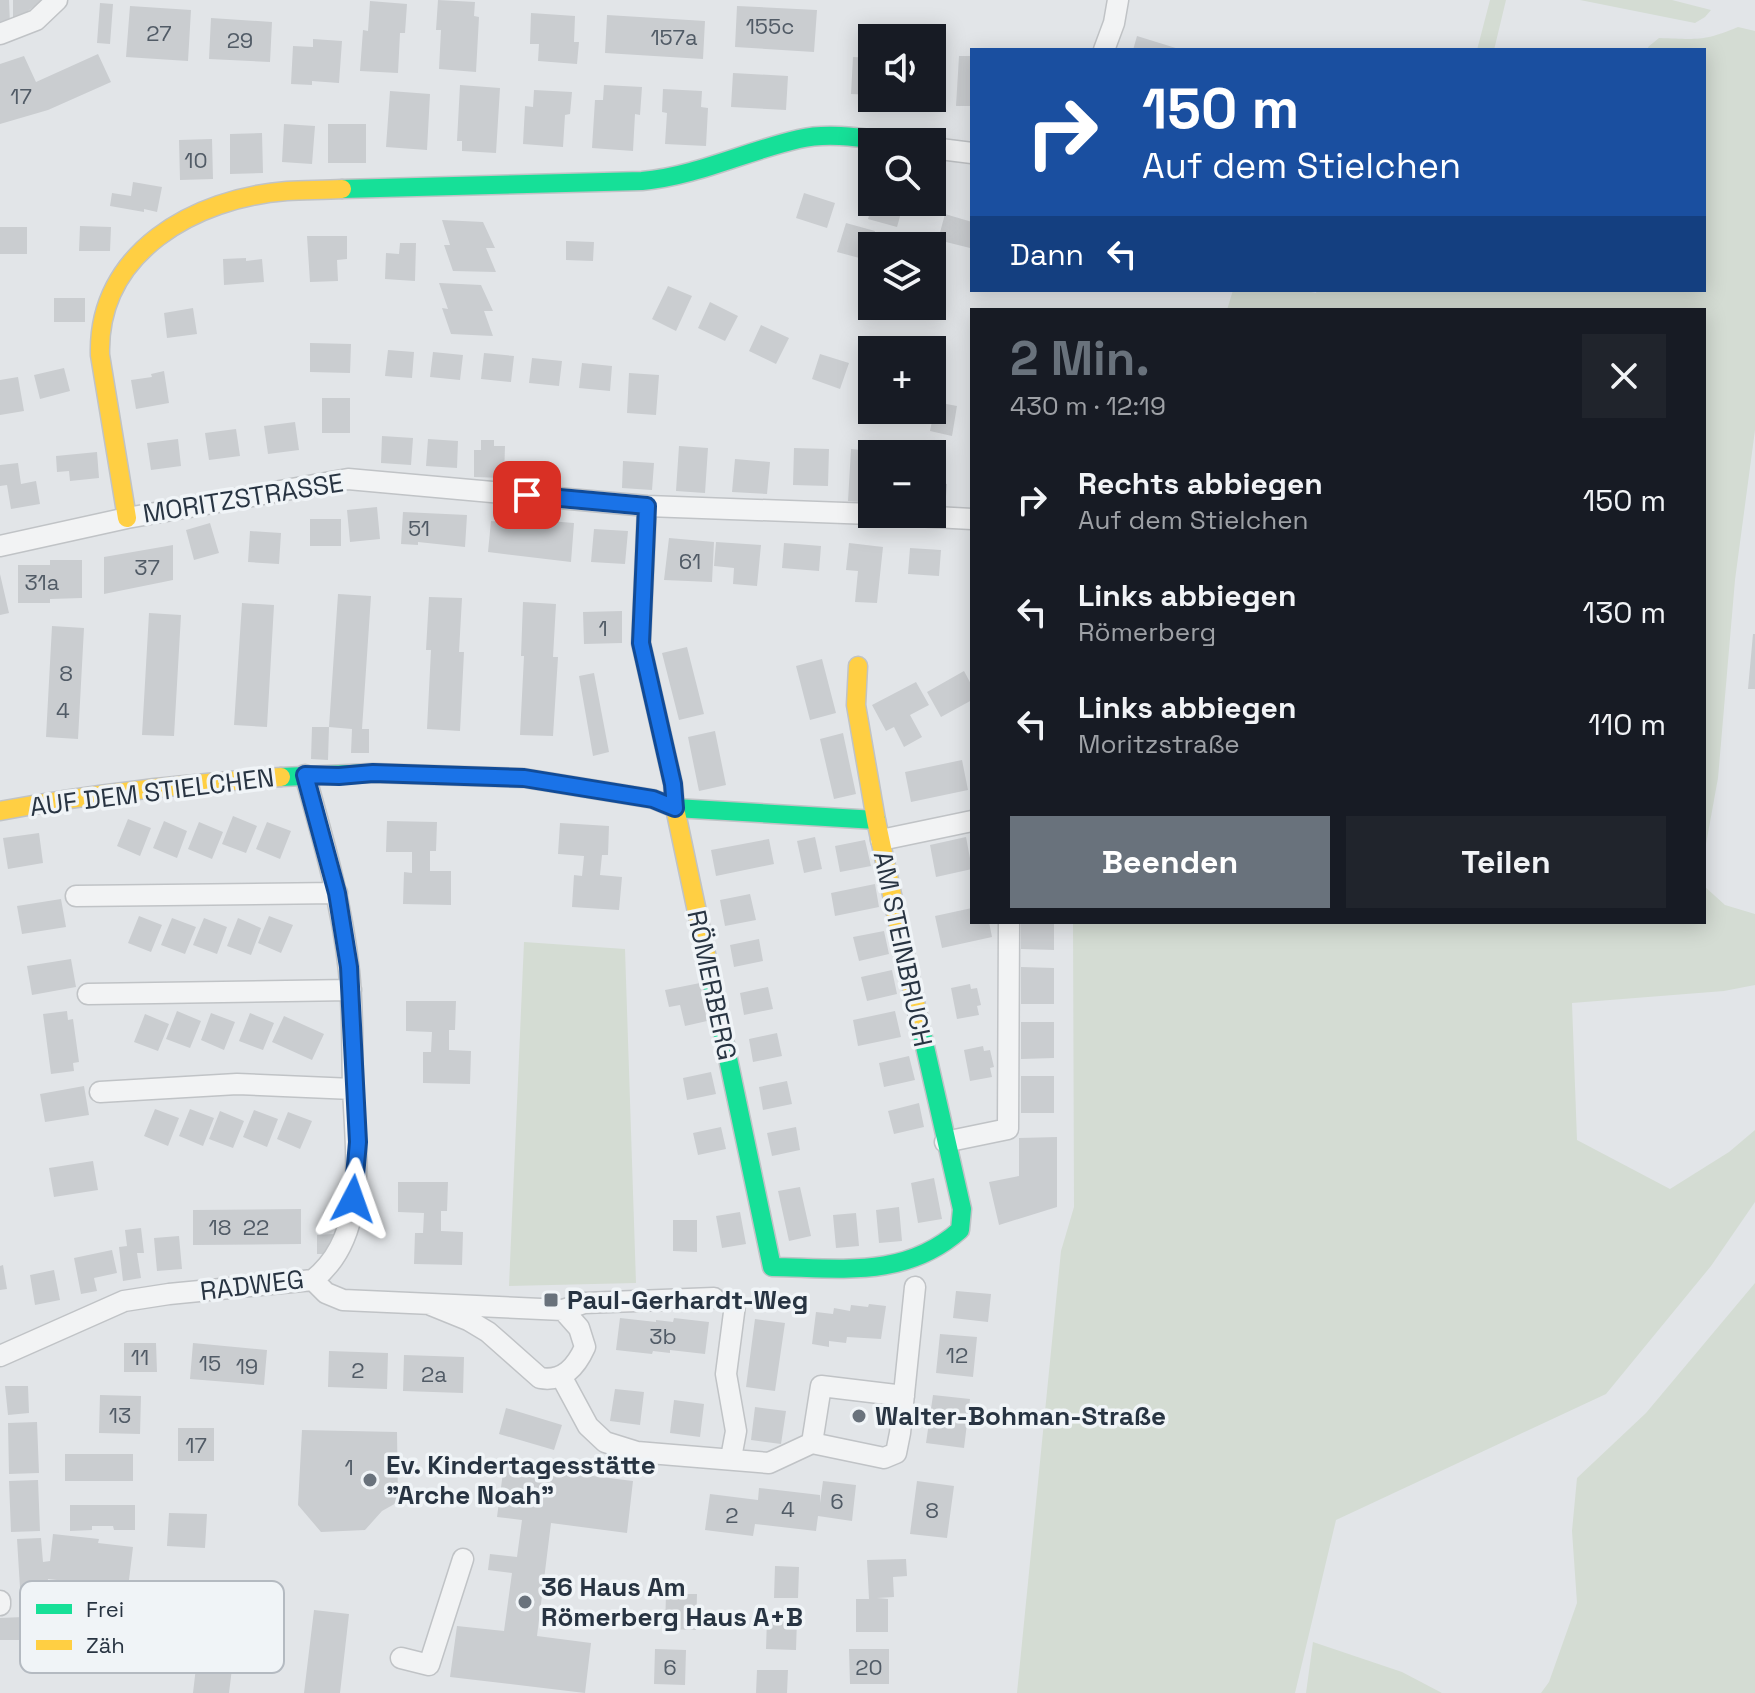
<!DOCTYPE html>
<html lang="de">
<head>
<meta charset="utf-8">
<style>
  :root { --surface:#171b24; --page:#20242c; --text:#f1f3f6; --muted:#9ea1a6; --accent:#69727c }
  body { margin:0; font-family:"Space Grotesk",sans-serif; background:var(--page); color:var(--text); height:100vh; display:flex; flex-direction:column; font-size:30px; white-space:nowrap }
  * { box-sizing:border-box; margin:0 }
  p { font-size:26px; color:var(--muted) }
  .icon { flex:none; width:44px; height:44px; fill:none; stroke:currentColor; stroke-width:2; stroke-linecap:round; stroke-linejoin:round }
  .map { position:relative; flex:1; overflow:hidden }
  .side { position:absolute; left:970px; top:308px; width:736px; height:616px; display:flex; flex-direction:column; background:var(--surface); border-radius:0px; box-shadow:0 4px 20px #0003 }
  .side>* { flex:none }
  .banner { position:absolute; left:970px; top:48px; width:736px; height:244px; border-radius:0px; box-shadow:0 4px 20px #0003; background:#1a4fa0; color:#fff; overflow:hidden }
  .tools { position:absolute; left:858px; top:24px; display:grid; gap:16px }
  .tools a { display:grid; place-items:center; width:88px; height:88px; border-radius:0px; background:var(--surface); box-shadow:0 4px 20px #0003; font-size:40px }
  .pin { position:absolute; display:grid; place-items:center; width:68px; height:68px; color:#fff; margin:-34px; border-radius:16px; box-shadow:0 4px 12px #0006 }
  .me { position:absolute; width:88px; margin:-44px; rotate:4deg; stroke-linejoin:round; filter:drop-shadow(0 0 6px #0008) }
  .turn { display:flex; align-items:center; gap:28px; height:168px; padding:0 40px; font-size:36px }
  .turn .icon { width:104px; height:104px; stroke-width:2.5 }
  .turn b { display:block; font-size:56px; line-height:68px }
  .then { display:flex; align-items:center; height:76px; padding:0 40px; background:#0003; gap:16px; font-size:30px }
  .round { display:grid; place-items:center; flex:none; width:84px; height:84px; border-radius:0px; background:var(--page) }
  .head { display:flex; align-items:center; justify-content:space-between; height:136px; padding:0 40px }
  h1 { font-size:48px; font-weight:800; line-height:60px; color:var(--accent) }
  .cta { display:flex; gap:16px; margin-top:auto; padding:16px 40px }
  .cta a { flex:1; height:92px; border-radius:0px; background:var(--accent); color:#fff; font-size:32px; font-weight:800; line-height:92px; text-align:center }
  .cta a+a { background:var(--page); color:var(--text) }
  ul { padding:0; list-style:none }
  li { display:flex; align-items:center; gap:24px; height:112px; padding:0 40px }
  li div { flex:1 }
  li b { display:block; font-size:30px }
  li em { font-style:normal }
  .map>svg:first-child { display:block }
  .green { fill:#d4dcd3 }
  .building { fill:#cacdd0 }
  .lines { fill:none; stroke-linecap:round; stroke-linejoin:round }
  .street-casing { stroke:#c0c3c6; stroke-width:23 }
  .fast-casing { stroke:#c0c3c6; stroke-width:21 }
  .slow-casing { stroke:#c0c3c6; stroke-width:21 }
  .street { stroke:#f2f3f4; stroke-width:20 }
  .fast { stroke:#16e098; stroke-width:18 }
  .slow { stroke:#ffcf43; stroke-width:18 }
  .route-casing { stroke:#114b97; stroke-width:20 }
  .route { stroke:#1a73e8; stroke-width:14 }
  .poi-dot { fill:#69727c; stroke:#f0f4f7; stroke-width:3 }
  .labels { text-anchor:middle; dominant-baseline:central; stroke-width:7; stroke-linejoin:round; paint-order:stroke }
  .number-label { font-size:22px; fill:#515b66 }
  .street-label { font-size:26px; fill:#283442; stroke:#f0f4f7 }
  .poi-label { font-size:26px; font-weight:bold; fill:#283442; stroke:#f0f4f7; text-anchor:start }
  .key { fill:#f0f4f7; stroke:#b4bac1; stroke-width:2 }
  .key-label { font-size:22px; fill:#283442 }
</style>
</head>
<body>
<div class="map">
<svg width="1755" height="1693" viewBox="0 0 1755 1693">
  <rect width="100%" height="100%" fill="#e2e5e8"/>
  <path class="green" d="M1490,0H1506L1494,50H1477Z
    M1580,0H1672L1711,10L1705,17L1695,23Z
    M1738,27L1755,31V430L1735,580L1718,778L1704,855V310H1227L1233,290H1301L1316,293L1317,290H1704V50H1649L1648,47L1659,38C1695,39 1703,42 1738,27Z
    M1704,886L1725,905L1755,914V985L1724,991L1572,1003L1577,1140L1670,1189L1729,1152L1755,1130V1202L1711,1266L1606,1394L1336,1520L1295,1693H1017L1061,1251L1074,1207L1073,922H1704Z
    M524,942L625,949L636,1283L509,1286Z
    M1755,1283V1693H1541L1549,1682L1577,1603L1572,1531L1577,1478L1646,1413Z
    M1313,1642L1402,1672L1442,1693H1306Z"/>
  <path class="building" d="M0,0H9L10,25L0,26Z
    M13,0H43L13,22Z
    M438,0L475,2L474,16L479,17L476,72L439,69L441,30H436Z
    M370,1L407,4L405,33H400L398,73L360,71L363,30L368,31Z
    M100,3L113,4L110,44L97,43Z
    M130,6L191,10L188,61L126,57Z
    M737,6L817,10L814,52L735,47Z
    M531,13L575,16L574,42H579L577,64L538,61L539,44H530Z
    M607,15L705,21L703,59L605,53Z
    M211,18L272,22L270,62L209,59Z
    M1137,36L1179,49V50H1133Z
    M313,39L342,41L339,83L312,81V85L291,84L293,46L313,47Z
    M98,54L111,82L48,110L0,124V64L24,56L36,82Z
    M959,56H972V106H956Z
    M853,57L872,58V95L851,94Z
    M733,73L788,76L786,110L731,107Z
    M460,85L500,88L496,153L462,151V141H457Z
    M604,85L642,87L640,115L635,114L633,151L592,148L595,100H603Z
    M663,89L702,91L701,107L708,108L706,146L665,144L667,113L662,112Z
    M534,90L572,92L570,114L565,115L563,147L523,144L525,106L533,107Z
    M390,91L430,94L427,150L386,147Z
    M898,98H934V103L898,101Z
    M284,124L315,126L312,164L282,162Z
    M328,124H366V163H328Z
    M262,133L263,173L230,174V134Z
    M212,139L213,179L180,180L179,140Z
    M133,182L162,187L157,212L144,209V212L110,206L112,193L131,196Z
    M804,193L835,203L827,228L796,218Z
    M873,202H904L897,227L868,219Z
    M945,214L972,222L970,248L938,240Z
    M442,220L483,222L495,248H486L496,272L453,271L444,245H450Z
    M846,223L875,231L867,260L837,252Z
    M80,226L111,227L110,251H79Z
    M0,227H27V254H0Z
    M307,236H347V259L337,260L338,281L310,282Z
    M566,241L594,242L593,261L566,260Z
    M400,243H416L415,281L385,279L386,253L399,254Z
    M246,258V261L262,259L264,282L224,285L223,259Z
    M439,283L481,285L493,311H484L493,336L451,334L442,308L448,309Z
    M668,286L692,296L676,331L652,319Z
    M54,298H85V322H54Z
    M710,302L738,316L725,341L698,328Z
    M193,308L197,334L167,338L164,313Z
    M761,325L789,338L776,364L749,351Z
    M310,343L351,344L350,373L310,372Z
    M388,350L414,352L412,378L385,376Z
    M433,352L463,355L460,380L430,377Z
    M484,353L514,356L511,382L481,379Z
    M820,354L849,363L840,389L812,379Z
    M532,358L562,361L559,386L529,383Z
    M582,363L612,366L610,391L579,388Z
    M64,368L70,391L40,399L34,375Z
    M164,371L169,403L136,409L131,380L152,377L151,374Z
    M629,373L659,375L656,415L627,413Z
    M18,377L24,411L0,415V380Z
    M322,398H350V433H322Z
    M936,402L957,406L952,436L930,431Z
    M295,422L299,450L268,454L264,426Z
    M236,429L240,456L209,460L205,433Z
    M382,436L413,438L411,465L381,463Z
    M178,439L181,466L151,470L147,443Z
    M428,439L458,441L457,468L426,466Z
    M481,440H494V446H505L504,478L474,477V450H481Z
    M679,446L708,448L705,493L676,491Z
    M794,448L829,449L828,486L793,485Z
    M851,449L871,451L872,503L848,501Z
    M97,452L99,478L70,481L69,471L57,472L56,456Z
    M735,459L770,462L767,494L732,492Z
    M623,461L654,463L652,490L622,488Z
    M18,463L21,484L36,481L40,504L11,509L7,485L0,486V465Z
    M932,482L947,484L945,509L932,507Z
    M377,507L380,539L350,542L347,510Z
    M403,512L467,515L465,547L418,542V545L401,544Z
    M512,518L574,523L571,562L488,552L491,521L512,523Z
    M310,519H341V546H310Z
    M210,523L219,553L194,560L186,530Z
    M594,529L628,531L625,564L591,562Z
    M250,531L281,533L279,564L248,562Z
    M669,538L714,542L712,582L664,580Z
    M716,542L761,545L757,586L733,584L734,568L714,566Z
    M784,543L821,546L819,571L782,568Z
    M849,543L883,547L877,603L855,602L858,571L846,570Z
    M173,545V580L104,594V557Z
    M910,548L941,550L939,576L908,574Z
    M50,560H82V598L50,599V603H18V565H50Z
    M0,574L9,613L0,615Z
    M338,594L371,596L362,729H369V753H351L352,729L329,727Z
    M429,597L462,598L459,652H464L460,731L427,729L431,650H426Z
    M523,602L556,604L553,657H558L553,736L520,735L524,656H521Z
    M242,603L274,605L267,727L234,725Z
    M622,611V643L584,644L583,612Z
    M149,613L181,615L174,736L142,735Z
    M52,626L84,628L78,739L46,737Z
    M1753,634H1755V689H1748Z
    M687,647L704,714L679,720L662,653Z
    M822,659L836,713L810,720L796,666Z
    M964,671L972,686V700L941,717L927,692Z
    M594,673L609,752L593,756L579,676Z
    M916,682L929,705L910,715L922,737L904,747L894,727L886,731L872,705Z
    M312,727H329L328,760L311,759Z
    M715,731L726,785L699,791L688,737Z
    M843,733L856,794L834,799L820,739Z
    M962,760L968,790L911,802L905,772Z
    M233,816L257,826L246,853L222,844Z
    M128,819L151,828L140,856L117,846Z
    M164,821L187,831L177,858L153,848Z
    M387,821L437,822L436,851H430V871H451V905L403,904L404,872L412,873V852H386Z
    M199,822L223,832L212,859L188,849Z
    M267,822L291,831L280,859L256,849Z
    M560,823L609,826L608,855H602L600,875L622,877L619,910L572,907L574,875L582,876L584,856L558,854Z
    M39,833L43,863L8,869L3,838Z
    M815,837L822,869L804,873L797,841Z
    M966,837L972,869L936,877L930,845Z
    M769,839L774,864L716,876L711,850Z
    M865,840L871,866L840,872L835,846Z
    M875,884L879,907L835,916L831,893Z
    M750,894L756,920L725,926L720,900Z
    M61,899L66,927L22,934L17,906Z
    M972,908V922H989L992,937L942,948L935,916Z
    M139,916L162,925L151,952L128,943Z
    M269,916L293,925L281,953L258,943Z
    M172,918L196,927L185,954L161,945Z
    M204,918L227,927L217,954L193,945Z
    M238,918L261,928L251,955L227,946Z
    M1021,922H1054V950L1021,949Z
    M884,931L889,954L859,961L853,937Z
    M759,939L763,961L734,967L730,945Z
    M71,959L76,987L32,995L27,966Z
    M1021,967L1054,968V1004H1021Z
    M892,970L897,994L867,1001L861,977Z
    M700,983L707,1021L685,1026L680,1005L669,1007L665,990Z
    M970,984L971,989L977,988L981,1005L977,1006L979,1015L957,1019L951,988Z
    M768,987L773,1009L744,1015L740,993Z
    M406,1001H456L455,1030H449V1050L471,1051L470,1084L423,1083V1052H431L432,1032L406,1031Z
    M67,1011L68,1020L73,1019L79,1062L73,1063L74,1071L51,1074L43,1014Z
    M177,1011L201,1021L190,1048L166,1039Z
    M895,1011L901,1037L858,1046L853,1020Z
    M211,1013L235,1022L224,1050L201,1040Z
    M250,1013L274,1023L263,1050L239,1041Z
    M145,1014L169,1024L158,1051L134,1042Z
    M284,1016L324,1034L312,1060L272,1042Z
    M1021,1022H1054V1058L1021,1059Z
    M777,1033L782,1056L753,1062L749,1039Z
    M983,1046L984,1051L990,1050L994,1067L990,1068L992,1077L970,1081L964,1050Z
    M909,1056L915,1080L884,1087L879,1063Z
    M711,1072L716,1094L687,1100L683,1078Z
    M1021,1076H1054V1113H1021Z
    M787,1081L792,1104L763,1110L759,1087Z
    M84,1086L89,1115L45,1122L40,1094Z
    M919,1103L924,1127L894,1134L888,1111Z
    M155,1109L179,1118L168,1146L144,1136Z
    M190,1109L214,1118L203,1146L179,1136Z
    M254,1110L278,1119L267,1147L243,1137Z
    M220,1111L244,1121L233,1148L209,1139Z
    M288,1112L312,1121L300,1149L277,1139Z
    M721,1127L726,1149L698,1155L693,1133Z
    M796,1127L800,1150L772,1156L767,1133Z
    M1057,1137V1207L999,1225L989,1182L1019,1176V1138Z
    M93,1161L98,1190L54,1197L49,1168Z
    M934,1178L942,1219L918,1223L911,1183Z
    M398,1182H448L447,1211H441V1231L463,1232L462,1265L414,1264L415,1233H423L424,1213L398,1212Z
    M800,1187L811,1236L789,1241L778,1191Z
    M899,1207L902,1241L879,1243L876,1210Z
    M301,1209V1244L193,1245V1210Z
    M740,1212L746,1244L722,1248L716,1216Z
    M856,1213L859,1246L836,1248L833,1215Z
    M673,1220H697V1252L673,1251Z
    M141,1228L144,1253H137L141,1278L123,1281L119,1247L127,1246L125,1230Z
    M334,1234L324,1254H317V1235Z
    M179,1236L182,1269L157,1271L154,1238Z
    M112,1250L117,1273L94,1278L97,1291L81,1294L74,1258Z
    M3,1265L7,1289L0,1290V1266Z
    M54,1270L60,1300L35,1305L30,1275Z
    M956,1291L991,1294L988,1322L953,1318Z
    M869,1304L886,1306L881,1339L847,1337L846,1343L829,1341V1347L812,1344L816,1312L833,1314L834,1308L850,1311L851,1305L868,1307Z
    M620,1318L656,1322V1320L673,1322L674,1318L709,1322L705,1354L670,1350V1353L653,1351L652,1354L616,1350Z
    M755,1319L785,1323L775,1391L746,1387Z
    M940,1334L977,1337L973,1377L936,1373Z
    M124,1343H156L157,1372H124Z
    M193,1343L267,1350L264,1385L190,1379Z
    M329,1351L388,1353L387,1389L328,1387Z
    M404,1355L464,1357L463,1393L403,1391Z
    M5,1386H28L29,1413L8,1415Z
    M615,1389L644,1392L640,1425L610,1421Z
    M100,1395L141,1396L140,1434L99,1433Z
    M933,1395L970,1399L964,1448L926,1443Z
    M674,1400L704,1404L700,1437L670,1433Z
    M755,1407L786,1411L781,1444L751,1440Z
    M506,1408L562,1425L554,1450L499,1434Z
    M37,1422L39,1473L9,1474L8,1423Z
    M178,1428H214V1461H178Z
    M302,1430L397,1432L398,1502L382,1511L365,1530L321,1532L298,1505Z
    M65,1454H133V1481H65Z
    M504,1465L633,1481L627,1533L551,1523L537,1636L591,1643L585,1693L450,1677L457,1626L504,1631L512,1573L488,1570L490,1554L517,1557L522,1520L497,1517Z
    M38,1480L40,1531L11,1532L9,1481Z
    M823,1481L856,1485L852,1521L818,1516L816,1531L755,1524L753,1536L705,1530L710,1494L758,1500L759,1488L820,1495V1503Z
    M917,1481L954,1486L947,1538L910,1534Z
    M70,1505H135V1530H114L113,1526H92V1530L70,1531Z
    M169,1513L207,1514L205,1548L167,1546Z
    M53,1534L99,1539L98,1543L133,1547L128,1588L48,1579L47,1586L20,1588L17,1539L41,1538L43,1562L50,1561Z
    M906,1559L907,1576L893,1577L894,1597L877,1598L888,1599V1632H856V1599H869L867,1560Z
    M775,1566L799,1567L798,1598H774Z
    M666,1594H697L696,1630L665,1629Z
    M203,1607L239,1611L229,1693H193Z
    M314,1610L349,1614L340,1693H304Z
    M23,1617V1640H0V1618Z
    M767,1618L797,1619L796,1650L766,1649Z
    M655,1649L686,1650L685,1685L654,1684Z
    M849,1649H889V1684H850Z
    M757,1670H788L787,1693H756Z"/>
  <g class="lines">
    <defs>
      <path id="street" d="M0,34L36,20L57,0
        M1104,50L1114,23L1118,0
        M932,148L972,153
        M878,514L972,519
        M0,546L127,518L348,479L647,506L872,514
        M881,840L972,821
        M76,896L337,893
        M88,994L351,990
        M100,1092L237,1084L353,1089
        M945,1142L1008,1129L1009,922
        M313,1280L326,1293L343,1300L563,1310L579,1328L585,1347C576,1367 563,1382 540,1378L488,1332L468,1320L431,1305
        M563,1310L584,1303L714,1298
        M0,1356L124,1301L169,1294L313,1280C370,1235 355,1150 353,1086C352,1048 353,1009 349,971C342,904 323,839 305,775
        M561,1376L588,1426L605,1442L637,1452L769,1463L812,1443L884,1458L896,1453L900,1433L915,1287
        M812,1443L821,1386L904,1396
        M731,1458L736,1431L726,1374L735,1305
        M0,1601V1605
        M401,1658L429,1665L463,1559"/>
      <path id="fast" d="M342,189L642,181C697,176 746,151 799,139C829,132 862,138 892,142
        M281,777L373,773L524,778L653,799L675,808L876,820
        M710,973L772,1267C840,1268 905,1279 960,1230L962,1209L918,1016"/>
      <path id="slow" d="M647,506L641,643L673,784L675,808L710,973
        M127,518L100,355C97,252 195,198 287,191C305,190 323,190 342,189
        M858,666L856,705L876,820L918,1016
        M0,811C93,793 186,784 281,777"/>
    </defs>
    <use href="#street" class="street-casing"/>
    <use href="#fast" class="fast-casing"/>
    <use href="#slow" class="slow-casing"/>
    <use href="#street" class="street"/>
    <use href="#fast" class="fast"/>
    <use href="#slow" class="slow"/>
  </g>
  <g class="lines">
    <defs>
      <path id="route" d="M353,1199L358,1142L349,967L337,893L305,775L339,776L373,773L524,778L653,799L675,808L673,784L641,643L647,506L527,495"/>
    </defs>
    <use href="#route" class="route-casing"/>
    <use href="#route" class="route"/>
  </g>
  <g class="poi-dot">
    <rect x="543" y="1292" width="16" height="16" rx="4"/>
    <circle cx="859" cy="1416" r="8"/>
    <circle cx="370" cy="1480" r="8"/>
    <circle cx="525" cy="1602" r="8"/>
  </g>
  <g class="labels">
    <g class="number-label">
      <text x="770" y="26">155c</text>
      <text x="159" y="33">27</text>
      <text x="674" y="37">157a</text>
      <text x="240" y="40">29</text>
      <text x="21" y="96">17</text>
      <text x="196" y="160">10</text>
      <text x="419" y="528">51</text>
      <text x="690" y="561">61</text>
      <text x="147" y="567">37</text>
      <text x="42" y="582">31a</text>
      <text x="603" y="628">1</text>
      <text x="66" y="673">8</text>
      <text x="63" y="710">4</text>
      <text x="220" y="1227">18</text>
      <text x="256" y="1227">22</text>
      <text x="663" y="1336">3b</text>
      <text x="957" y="1355">12</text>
      <text x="140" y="1357">11</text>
      <text x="210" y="1363">15</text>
      <text x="247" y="1366">19</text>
      <text x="358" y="1370">2</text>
      <text x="434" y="1374">2a</text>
      <text x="120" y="1415">13</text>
      <text x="196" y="1445">17</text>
      <text x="349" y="1467">1</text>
      <text x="837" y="1501">6</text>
      <text x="788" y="1509">4</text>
      <text x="932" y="1510">8</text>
      <text x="732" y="1515">2</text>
      <text x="670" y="1667">6</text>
      <text x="869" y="1667">20</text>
    </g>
    <g class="street-label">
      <text transform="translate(243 498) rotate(-9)">MORITZSTRASSE</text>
      <text transform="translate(152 792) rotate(-7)">AUF DEM STIELCHEN</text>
      <text transform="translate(903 949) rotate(78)">AM STEINBRUCH</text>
      <text transform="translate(712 985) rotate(78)">RÖMERBERG</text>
      <text transform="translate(252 1285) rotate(-7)">RADWEG</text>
    </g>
    <g class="poi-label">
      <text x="567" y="1300">Paul-Gerhardt-Weg</text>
      <text x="875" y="1416">Walter-Bohman-Straße</text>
      <text x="386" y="1465">Ev. Kindertagesstätte<tspan x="386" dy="30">"Arche Noah"</tspan></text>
      <text x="541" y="1587">36 Haus Am<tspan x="541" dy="30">Römerberg Haus A+B</tspan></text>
    </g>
  </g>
  <rect x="20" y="1581" width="264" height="92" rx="12" class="key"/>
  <rect x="36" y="1604" width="36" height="10" fill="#16e098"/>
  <rect x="36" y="1640" width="36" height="10" fill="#ffcf43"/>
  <g class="key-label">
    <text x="86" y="1617">Frei</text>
    <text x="86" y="1653">Zäh</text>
  </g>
</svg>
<div class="tools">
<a><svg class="icon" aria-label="sound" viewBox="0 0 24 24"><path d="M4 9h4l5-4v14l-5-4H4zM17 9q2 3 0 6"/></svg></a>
<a><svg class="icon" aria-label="search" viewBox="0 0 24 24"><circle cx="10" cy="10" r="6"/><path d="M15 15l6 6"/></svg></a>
<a><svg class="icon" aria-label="layers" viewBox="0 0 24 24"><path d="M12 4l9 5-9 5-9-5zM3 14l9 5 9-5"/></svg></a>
<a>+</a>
<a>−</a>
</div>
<div class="pin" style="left:527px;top:495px;background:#d93025"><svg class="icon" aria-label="arrive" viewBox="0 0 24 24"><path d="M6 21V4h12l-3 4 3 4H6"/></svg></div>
<svg class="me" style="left:353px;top:1199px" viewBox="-20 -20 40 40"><path d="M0-17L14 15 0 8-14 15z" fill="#1a73e8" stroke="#fff" stroke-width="4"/></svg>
<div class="banner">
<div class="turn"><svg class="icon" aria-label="right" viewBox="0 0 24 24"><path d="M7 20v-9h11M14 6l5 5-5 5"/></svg><div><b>150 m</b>Auf dem Stielchen</div></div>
<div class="then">Dann<svg class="icon" aria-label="left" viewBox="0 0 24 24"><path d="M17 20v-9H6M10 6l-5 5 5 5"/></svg></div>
</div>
<section class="side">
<div class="head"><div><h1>2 Min.</h1><p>430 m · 12:19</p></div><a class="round"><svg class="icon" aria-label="close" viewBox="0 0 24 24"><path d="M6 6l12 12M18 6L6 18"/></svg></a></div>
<ul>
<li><svg class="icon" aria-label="right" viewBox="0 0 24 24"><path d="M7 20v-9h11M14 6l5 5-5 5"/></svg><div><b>Rechts abbiegen</b><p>Auf dem Stielchen</p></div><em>150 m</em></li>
<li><svg class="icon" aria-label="left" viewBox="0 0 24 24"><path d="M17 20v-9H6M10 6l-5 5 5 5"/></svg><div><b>Links abbiegen</b><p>Römerberg</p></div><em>130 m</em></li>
<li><svg class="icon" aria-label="left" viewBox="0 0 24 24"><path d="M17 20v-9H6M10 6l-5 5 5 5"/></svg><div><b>Links abbiegen</b><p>Moritzstraße</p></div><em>110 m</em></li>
</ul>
<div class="cta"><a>Beenden</a><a>Teilen</a></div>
</section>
</div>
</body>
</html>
